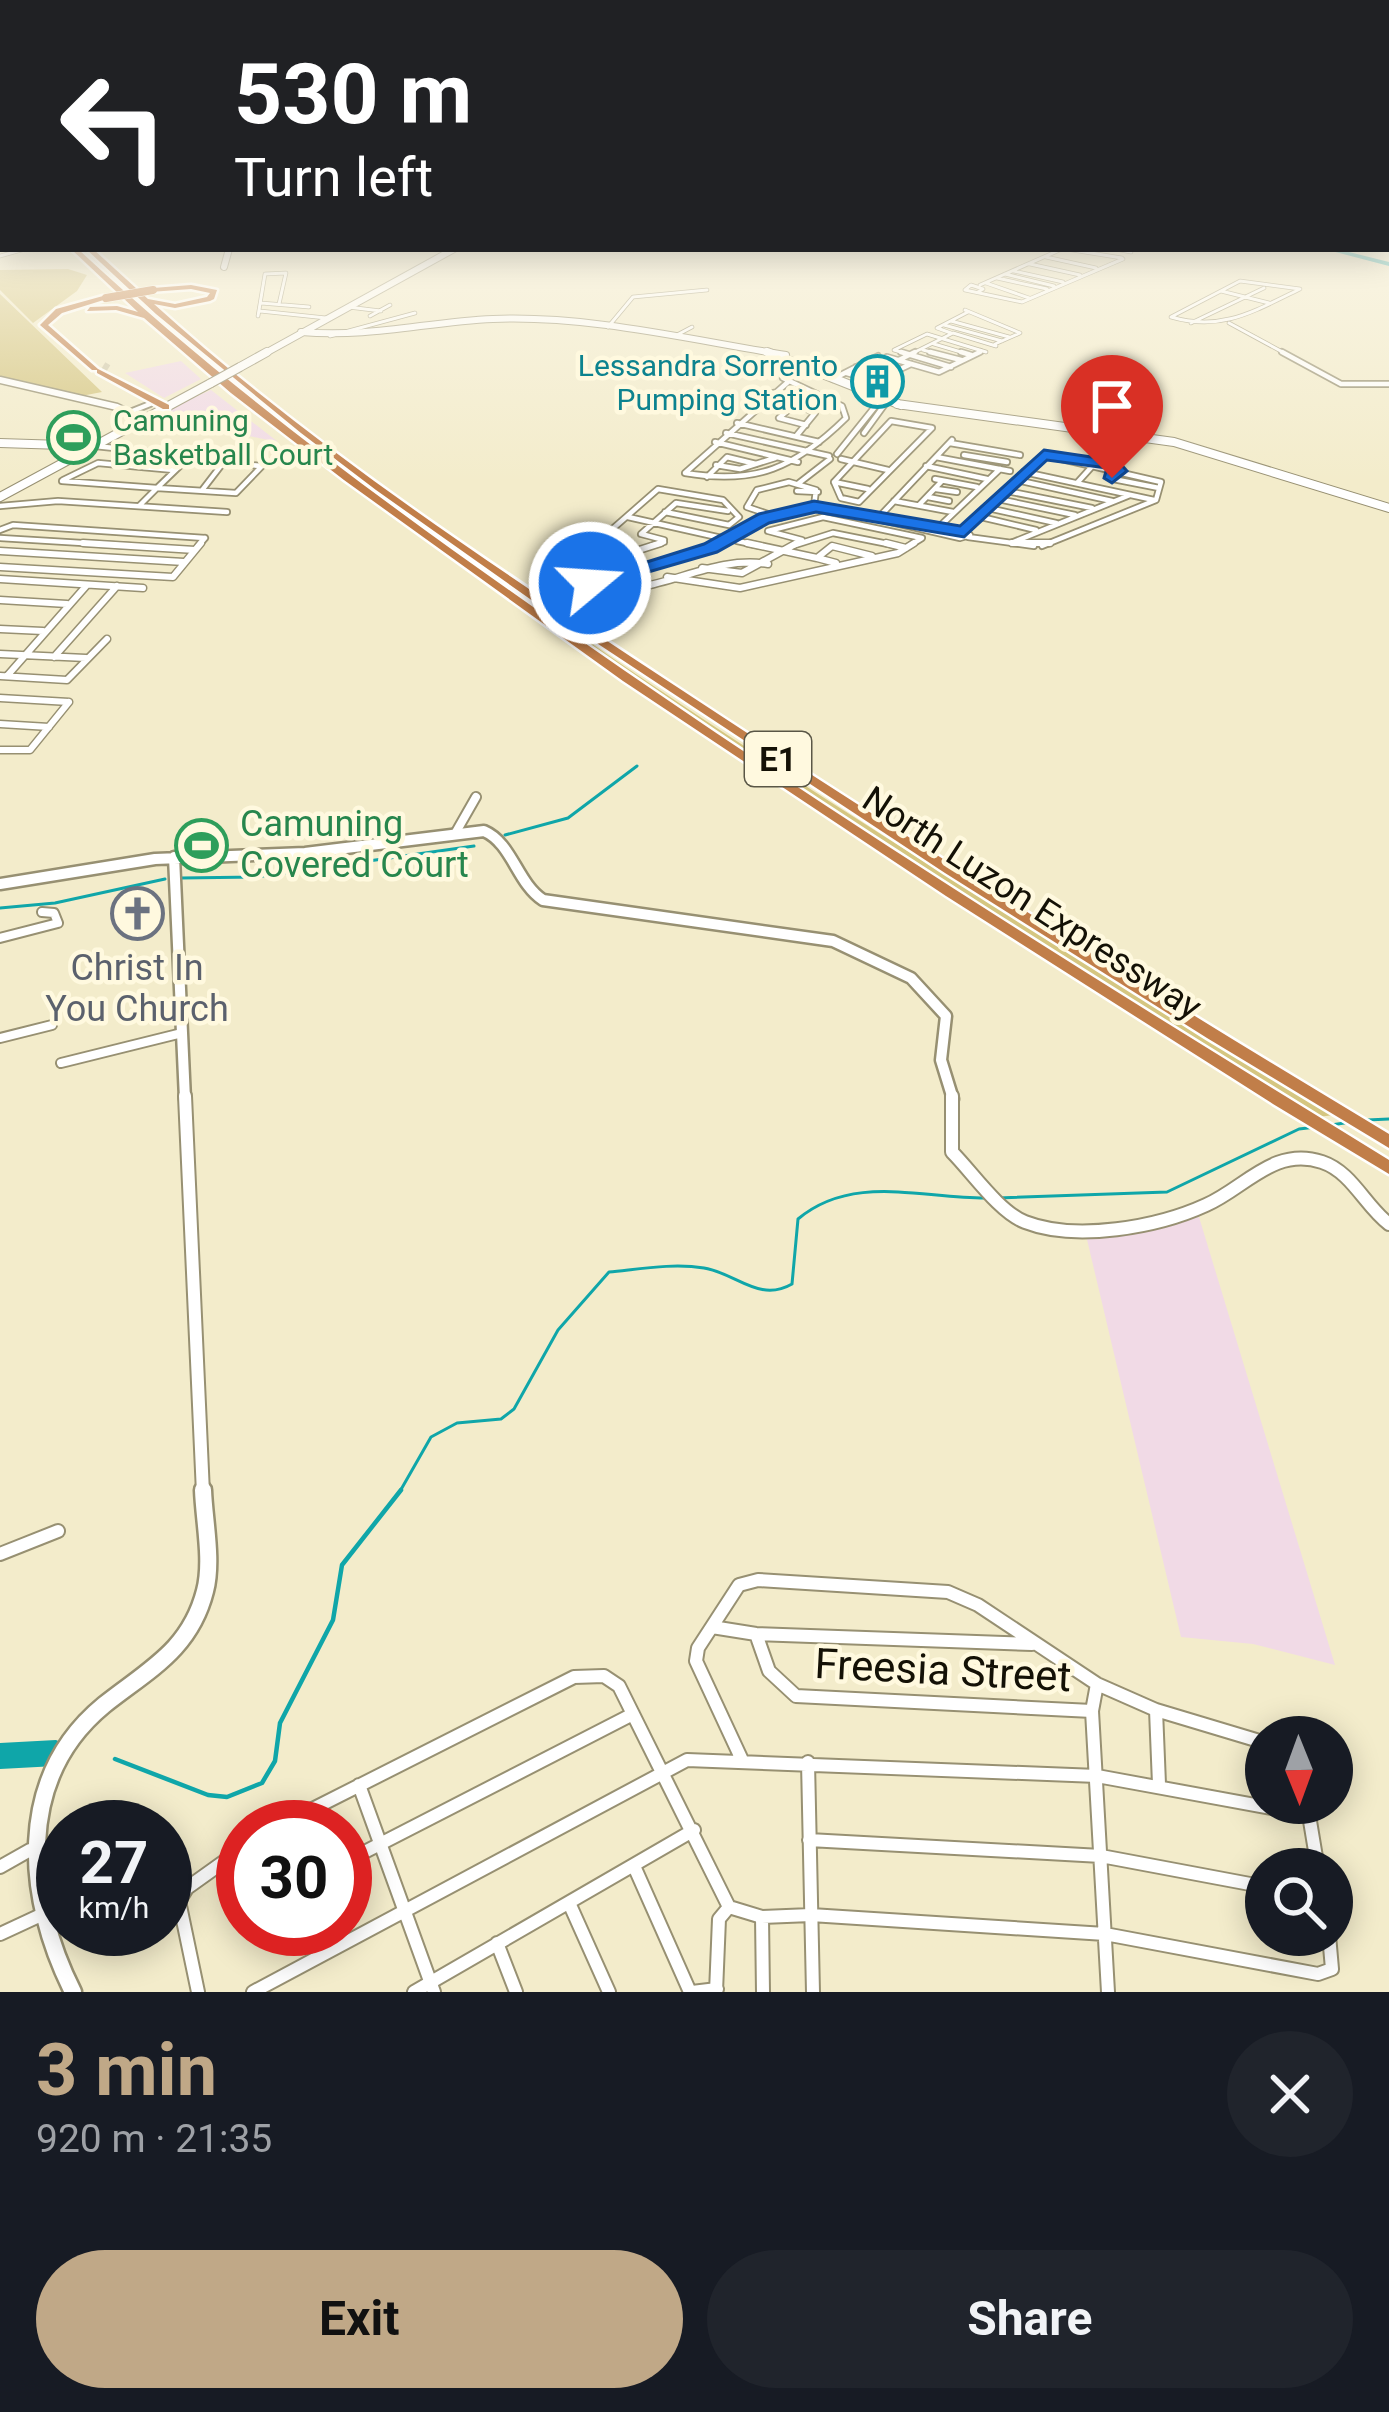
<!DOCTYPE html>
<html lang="en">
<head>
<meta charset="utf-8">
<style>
  :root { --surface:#171b24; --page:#20242c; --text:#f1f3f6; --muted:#9ea1a6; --accent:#c0a887 }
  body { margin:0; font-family:Roboto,sans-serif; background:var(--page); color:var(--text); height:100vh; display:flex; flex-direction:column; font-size:45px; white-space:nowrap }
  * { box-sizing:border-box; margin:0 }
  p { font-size:39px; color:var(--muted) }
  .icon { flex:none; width:66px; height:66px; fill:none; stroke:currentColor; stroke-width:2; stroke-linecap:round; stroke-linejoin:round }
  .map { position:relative; height:1992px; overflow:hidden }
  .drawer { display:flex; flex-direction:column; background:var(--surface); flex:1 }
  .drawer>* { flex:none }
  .guide { position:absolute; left:0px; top:0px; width:1389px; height:252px; box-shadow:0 6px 30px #0003; background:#202124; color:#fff; overflow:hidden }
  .needle { width:78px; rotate:179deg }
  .fabs { position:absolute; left:1245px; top:1716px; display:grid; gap:24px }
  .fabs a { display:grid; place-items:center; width:108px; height:108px; border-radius:50%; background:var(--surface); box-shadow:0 6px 30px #0003; font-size:60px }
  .speed { position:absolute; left:36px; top:1800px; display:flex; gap:24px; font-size:60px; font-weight:700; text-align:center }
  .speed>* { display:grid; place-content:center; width:156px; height:156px; border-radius:50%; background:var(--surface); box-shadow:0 6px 30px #0003; line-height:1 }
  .speed small { font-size:30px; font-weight:400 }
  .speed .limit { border:18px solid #d22; background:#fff; color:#111 }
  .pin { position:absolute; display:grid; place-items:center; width:102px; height:102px; color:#fff; margin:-123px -51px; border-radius:50% 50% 50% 0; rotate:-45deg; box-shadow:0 0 12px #0007 }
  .pin .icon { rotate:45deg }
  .me { position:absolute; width:132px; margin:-66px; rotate:72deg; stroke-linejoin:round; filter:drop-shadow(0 0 9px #0008) }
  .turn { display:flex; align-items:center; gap:42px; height:252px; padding:0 36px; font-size:54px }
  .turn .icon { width:156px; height:156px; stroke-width:2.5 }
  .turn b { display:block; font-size:84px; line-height:102px }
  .round { display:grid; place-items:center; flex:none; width:126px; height:126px; border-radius:63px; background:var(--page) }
  .summary { display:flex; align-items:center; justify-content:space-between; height:204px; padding:0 36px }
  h1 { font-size:72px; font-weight:700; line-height:90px; color:var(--accent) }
  .cta { display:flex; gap:24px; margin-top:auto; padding:24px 36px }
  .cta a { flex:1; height:138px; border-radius:72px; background:var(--accent); color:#111; font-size:48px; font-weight:700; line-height:138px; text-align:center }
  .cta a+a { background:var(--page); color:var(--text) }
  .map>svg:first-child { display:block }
  .industrial { fill:#f1dae6 }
  .green { fill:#d5c681 }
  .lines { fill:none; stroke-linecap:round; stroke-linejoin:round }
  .stream-far1 { stroke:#0fa6a9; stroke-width:3 }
  .stream { stroke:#0fa6a9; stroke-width:4.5 }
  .river { fill:#0fa6a9; fill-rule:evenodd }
  .motorway-tunnel { stroke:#d2cbad; stroke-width:9; stroke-dasharray:9 4.5; stroke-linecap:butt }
  .minor-far4-casing { stroke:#979072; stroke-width:4.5 }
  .minor-far3-casing { stroke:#979072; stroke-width:8 }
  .minor-far2-casing { stroke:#979072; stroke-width:9 }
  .minor-far1-casing { stroke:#979072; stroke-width:12 }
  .minor-casing { stroke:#979072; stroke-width:16 }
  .tertiary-far3-casing { stroke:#979072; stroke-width:9 }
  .tertiary-far2-casing { stroke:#979072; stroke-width:15 }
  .tertiary-far1-casing { stroke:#979072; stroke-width:16 }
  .tertiary-casing { stroke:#979072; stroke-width:21 }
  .secondary-far1-casing { stroke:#979072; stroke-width:8 }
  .secondary-casing { stroke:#979072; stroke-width:10 }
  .motorway-casing { stroke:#fff; stroke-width:5 }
  .minor-far4 { stroke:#fff; stroke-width:3 }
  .minor-far3 { stroke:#fff; stroke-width:4.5 }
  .minor-far2 { stroke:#fff; stroke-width:6 }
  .minor-far1 { stroke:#fff; stroke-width:8 }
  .minor { stroke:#fff; stroke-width:12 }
  .tertiary-far3 { stroke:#fff; stroke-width:6 }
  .tertiary-far2 { stroke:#fff; stroke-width:10 }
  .tertiary-far1 { stroke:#fff; stroke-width:12 }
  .tertiary { stroke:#fff; stroke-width:16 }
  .secondary-far1 { stroke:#fff; stroke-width:6 }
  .secondary { stroke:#fff; stroke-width:8 }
  .motorway { fill:#c17e49; fill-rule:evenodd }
  .secondary-bridge-casing { stroke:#979072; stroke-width:10; stroke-linecap:butt }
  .motorway-bridge-casing { stroke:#fff; stroke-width:9; stroke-linecap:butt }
  .secondary-bridge { stroke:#fff; stroke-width:8 }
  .motorway-bridge { stroke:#c17e49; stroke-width:8 }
  .route { fill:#1a73e8; stroke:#114b97; stroke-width:3 }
  .labels { text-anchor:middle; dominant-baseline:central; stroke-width:9; stroke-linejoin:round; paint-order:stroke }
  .far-culture-label { font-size:30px; fill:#0d838f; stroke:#fff9df; text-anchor:end }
  .far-leisure-label { font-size:30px; fill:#27864d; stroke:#fff9df; text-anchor:start }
  .shield { fill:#fff9df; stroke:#5a5747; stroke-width:3 }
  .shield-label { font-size:33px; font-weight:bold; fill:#141106 }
  .leisure-label { font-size:36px; fill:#27864d; stroke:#fff9df; text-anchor:start }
  .street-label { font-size:36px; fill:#141106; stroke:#fff9df }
  .worship-label { font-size:36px; fill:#5b616d; stroke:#fff9df }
  .near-street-label { font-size:42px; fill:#141106; stroke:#fff9df }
</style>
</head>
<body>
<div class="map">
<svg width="1389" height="1992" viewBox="0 0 1389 1992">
  <rect width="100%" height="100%" fill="#f3eccb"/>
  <path class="industrial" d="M181,361L201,379L164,398L125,373Z
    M211,390L278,442L152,416Z
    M1199,1217L1335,1665L1253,1644L1181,1637L1085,1231H1137Z"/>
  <path class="green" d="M68,269L87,275L77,291L33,323L0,290V270Z
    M0,294L102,392L76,397L0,379Z
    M243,385C582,660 963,886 1334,1115L1318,1117C947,888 580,653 234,387Z"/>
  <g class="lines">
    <path class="stream-far1" d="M505,835L568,818L637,766
      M181,878L256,877L474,846
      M0,908L55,903L165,879
      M1367,1120L1389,1119
      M1331,1125L1351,1122
      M998,1198L1167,1192L1299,1129L1316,1127
      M399,1493L431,1437L457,1423L501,1419L514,1409L558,1330L609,1272C640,1269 673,1263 704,1268C736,1273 759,1303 792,1284L798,1219C853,1173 923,1199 988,1198"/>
    <path class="stream" d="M115,1759L208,1795L227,1797L262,1783L275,1761L280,1723L333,1620L342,1565L401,1490"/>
    <path class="river" d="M1324,249H1337L1389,262V266Z
      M56,1740L65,1744L69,1753L65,1762L56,1766L0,1769V1743Z"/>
    <path class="motorway-tunnel" d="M103,366L108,369"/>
    <defs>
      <path id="minor-far4" d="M1066,249L1122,258
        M1115,249L1131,252
        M0,256L25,249
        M1046,257L1096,268
        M1030,264L1080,275
        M1014,271L1063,282
        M1005,274L1054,286
        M997,278L1047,289
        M1240,281L1300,289C1254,311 1222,332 1171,317Z
        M986,283L1029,298
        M980,285L1062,249
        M1221,291L1269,303
        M978,292L983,289L971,285L965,290L1022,302L1123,259
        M261,303L309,307
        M348,307L381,311
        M965,310L1020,333L995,344
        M260,311L326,318
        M258,316L265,274L286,273L279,304
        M370,316L390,305
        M951,321L1009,337
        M1191,323L1264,288
        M1229,323L1288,355
        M944,325L1002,341
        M608,327L633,297L707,290
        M951,333L937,328L968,312
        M330,336L415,313
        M675,336L692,327
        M934,344L971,355
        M923,350L942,355
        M909,355L953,333L996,346
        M911,355L894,350L927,334L986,352
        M974,355L982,351"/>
      <path id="minor-far3" d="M901,352L951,367
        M930,352L961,360
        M961,352L971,355
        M1282,352L1341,384H1389
        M887,357L939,372L980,352
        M899,360L915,352
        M866,361L897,369
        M856,367L886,375
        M847,373L875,381L911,364
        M783,378L842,406L846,418C795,468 756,485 685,473L788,382
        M833,379L878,356
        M774,393L815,413L797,435
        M795,404L779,418L806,425
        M130,412L150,404
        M891,421L932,428L859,502L841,498L834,482Z
        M737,423L819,442
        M726,433L829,456
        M864,433L888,400
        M715,442L798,462
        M950,443L1020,455
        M95,446L152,452
        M837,454L882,398
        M964,455L1007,462
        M936,457L1010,471
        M841,459L888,470
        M186,460L262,466L236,493L157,488Z
        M716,465L740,469L775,458
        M926,466L987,479
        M1119,471L1113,479L1159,488
        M1024,472L1154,500
        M707,477L727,457L756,464
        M935,479L977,487
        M63,480L98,463L174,470
        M1016,480L1112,501
        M62,481L157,488
        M789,482L816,490L814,506L780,518L747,507L757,490Z
        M834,482L868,489
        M799,483L830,459
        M1077,483L1096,462
        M203,489L223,463
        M936,489L957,492
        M797,491L818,492
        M1007,491L1092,508
        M928,497L949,501
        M998,499L1075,515
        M894,501L953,512
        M919,505L941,482
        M0,506L58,501L227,512
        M139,506L157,488
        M814,506L872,518
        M988,508L1056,523
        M880,516L952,440
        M628,517L726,539
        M981,517L1036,530
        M882,520L960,538L970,535L954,534
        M940,526L1000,469
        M0,530L13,525L205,538
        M964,532L1044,455L1161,482L1156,500L1042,546
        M968,537L1034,546
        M0,538L132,546
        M735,538L764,519
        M664,540L641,534L676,503L728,511
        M802,540L768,531L823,517L922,538L909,546
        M737,541L761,546
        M1011,543L1130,495
        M198,546L205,538
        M593,546L658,489L723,500L739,517L729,525L665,512
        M651,546L664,542
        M714,546L727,542
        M792,546L833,533L898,546"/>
      <path id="minor-far2" d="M83,543L195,550
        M747,543L817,558
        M886,543L906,548
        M1012,543H1050
        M0,551L184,562
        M572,563L592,565L661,543
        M836,563L817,558L832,546L872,556
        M0,567L173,577L201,543
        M702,568L742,573L797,543
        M667,577L740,588L898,553L914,543
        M0,579L143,588
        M587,584L562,573L596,543
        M596,584L724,543
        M597,587C656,599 707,554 768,564
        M0,600L67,604
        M0,629L43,631
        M0,654L86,658
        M54,657L117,586
        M0,676L67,680L107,639
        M7,676L87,585
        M0,698L69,702
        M0,724L49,727
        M0,750H30L69,702"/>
      <path id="minor-far1" d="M456,832L476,797
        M0,938L58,923L54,913L42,912
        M0,1038L52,1025
        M61,1063L182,1033"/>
      <path id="minor" d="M0,1554L58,1531
        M712,1627L756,1634L1032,1644
        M756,1634L769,1671L796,1696L1092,1711
        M1097,1684L1092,1711L1108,1992
        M1156,1710L1159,1784
        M742,1760L696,1661L698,1648L739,1585L758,1580L948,1592L978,1605L1097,1684L1156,1710L1266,1743
        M808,1762L813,1992
        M359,1785L434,1992
        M1307,1803L1318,1869
        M277,1827L574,1677L604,1676L619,1686L729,1907L762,1917L811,1915L1105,1934L1318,1974L1332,1969L1329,1935
        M809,1840L1101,1856L1266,1887
        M234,1855L243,1885
        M345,1862L633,1714
        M634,1866L690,1992
        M0,1867L30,1850
        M570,1905L609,1992
        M762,1917L763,1992
        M0,1934L41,1915
        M497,1943L516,1992
        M198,1992L179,1901L187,1888L243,1848
        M253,1992L687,1760L1097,1776L1309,1815
        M414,1992L694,1830
        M692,1992L717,1989
        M716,1992L719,1919L729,1907"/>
      <path id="tertiary-far3" d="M0,380L117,407L144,420"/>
      <path id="tertiary-far2" d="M174,857L185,1099
        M0,884L155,859L305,853L484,831C512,843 517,883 543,900L833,941L911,978L946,1016L941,1060L953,1099"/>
      <path id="tertiary-far1" d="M185,1096L203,1493
        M952,1096V1152C972,1172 999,1212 1025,1222C1076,1242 1158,1227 1206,1205C1245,1188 1274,1146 1322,1162C1352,1172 1365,1206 1389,1224"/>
      <path id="tertiary" d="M73,1992C26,1899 14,1779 104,1705C148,1670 190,1650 205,1591C213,1561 204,1520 203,1490"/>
      <path id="secondary-far1" d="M224,267L229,249
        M301,332C370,338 426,322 493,319C589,315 691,340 786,355
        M262,355L454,249"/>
      <path id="secondary" d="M767,352L901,405
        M240,367L267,352
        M897,404L1174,442L1389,508
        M0,443L94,446
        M0,497L211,383"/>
      <path id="motorway" d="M71,249H78C233,394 405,518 579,639C843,823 1115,992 1389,1160V1174L1273,1104L946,896L623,681L344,480L231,393L144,318L116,310L87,311L90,307L117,306L138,312Z
        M86,249H93L148,299L175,304L207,297L210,293L191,289L150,292L153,288L191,285L217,290L214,299L210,301L175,308L154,304C313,448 495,567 674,685C909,840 1148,989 1389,1134V1148L1207,1038L945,873L530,599L376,490L301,433L156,314Z
        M103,296L110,298L62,313L48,325L98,369L169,405V409H163L97,373V370H92L40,325L56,309Z"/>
    </defs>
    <use href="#minor-far4" class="minor-far4-casing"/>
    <use href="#minor-far3" class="minor-far3-casing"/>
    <use href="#minor-far2" class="minor-far2-casing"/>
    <use href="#minor-far1" class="minor-far1-casing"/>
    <use href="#minor" class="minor-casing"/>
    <use href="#tertiary-far3" class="tertiary-far3-casing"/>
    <use href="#tertiary-far2" class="tertiary-far2-casing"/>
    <use href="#tertiary-far1" class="tertiary-far1-casing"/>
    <use href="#tertiary" class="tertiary-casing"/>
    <use href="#secondary-far1" class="secondary-far1-casing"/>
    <use href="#secondary" class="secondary-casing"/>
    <use href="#motorway" class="motorway-casing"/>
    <use href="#minor-far4" class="minor-far4"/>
    <use href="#minor-far3" class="minor-far3"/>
    <use href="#minor-far2" class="minor-far2"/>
    <use href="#minor-far1" class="minor-far1"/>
    <use href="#minor" class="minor"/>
    <use href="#tertiary-far3" class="tertiary-far3"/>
    <use href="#tertiary-far2" class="tertiary-far2"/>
    <use href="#tertiary-far1" class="tertiary-far1"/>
    <use href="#tertiary" class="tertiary"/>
    <use href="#secondary-far1" class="secondary-far1"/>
    <use href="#secondary" class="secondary"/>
    <use href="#motorway" class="motorway"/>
    <defs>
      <path id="secondary-bridge" d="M211,383L240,367"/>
      <path id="motorway-bridge" d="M106,298L153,290"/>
    </defs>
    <use href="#secondary-bridge" class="secondary-bridge-casing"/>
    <use href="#motorway-bridge" class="motorway-bridge-casing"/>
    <use href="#secondary-bridge" class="secondary-bridge"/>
    <use href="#motorway-bridge" class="motorway-bridge"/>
  </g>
  <linearGradient id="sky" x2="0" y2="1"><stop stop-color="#51aecf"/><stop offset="0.42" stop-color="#faf6e8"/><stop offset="1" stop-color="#faf6e8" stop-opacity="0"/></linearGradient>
  <rect width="1389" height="482" fill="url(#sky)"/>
  <path class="route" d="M1044,450L1118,461L1127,471L1112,483L1104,478L1107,468L1047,460L964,537L816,512L769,523L717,552L590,589L580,583L704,544L759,514L814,501L960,526Z"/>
  <defs>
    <symbol id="building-ring" viewBox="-11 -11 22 22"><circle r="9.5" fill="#fff9df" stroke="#0f9aa8" stroke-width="1.5"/><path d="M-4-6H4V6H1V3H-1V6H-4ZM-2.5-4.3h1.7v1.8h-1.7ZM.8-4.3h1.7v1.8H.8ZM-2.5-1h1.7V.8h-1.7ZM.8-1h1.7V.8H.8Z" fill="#0f9aa8"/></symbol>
    <symbol id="stadium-ring" viewBox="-11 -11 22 22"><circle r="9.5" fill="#fff9df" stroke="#2e9e5b" stroke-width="1.5"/><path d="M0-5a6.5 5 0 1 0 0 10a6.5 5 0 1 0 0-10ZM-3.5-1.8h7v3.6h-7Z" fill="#2e9e5b"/></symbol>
    <symbol id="church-ring" viewBox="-11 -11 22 22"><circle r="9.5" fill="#fff9df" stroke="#6b7280" stroke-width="1.5"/><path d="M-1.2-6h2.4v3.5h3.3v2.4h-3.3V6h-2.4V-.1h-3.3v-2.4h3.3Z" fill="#6b7280"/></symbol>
  </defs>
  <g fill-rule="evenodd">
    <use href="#building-ring" x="848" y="352" width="59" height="59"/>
    <use href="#stadium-ring" x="44" y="408" width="59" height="59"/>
    <use href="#stadium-ring" x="172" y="816" width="59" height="59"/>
    <use href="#church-ring" x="108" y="884" width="59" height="59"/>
  </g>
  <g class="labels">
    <g class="far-culture-label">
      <text x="838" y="365">Lessandra Sorrento<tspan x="838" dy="34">Pumping Station</tspan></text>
    </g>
    <g class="far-leisure-label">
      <text x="113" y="420">Camuning<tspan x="113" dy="34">Basketball Court</tspan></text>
    </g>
    <rect class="shield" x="745" y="732" width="66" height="54" rx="9"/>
    <g class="shield-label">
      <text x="778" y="759">E1</text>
    </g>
    <g class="leisure-label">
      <text x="240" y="824">Camuning<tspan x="240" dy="41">Covered Court</tspan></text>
    </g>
    <g class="street-label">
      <text transform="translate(1032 903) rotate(33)">North Luzon Expressway</text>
    </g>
    <g class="worship-label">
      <text x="137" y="968">Christ In<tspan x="137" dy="41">You Church</tspan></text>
    </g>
    <g class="near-street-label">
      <text transform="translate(943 1670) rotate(3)">Freesia Street</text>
    </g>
  </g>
</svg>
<div class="fabs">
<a><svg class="needle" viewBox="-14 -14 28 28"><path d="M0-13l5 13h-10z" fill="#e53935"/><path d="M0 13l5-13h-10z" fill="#9ea1a6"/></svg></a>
<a><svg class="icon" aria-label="search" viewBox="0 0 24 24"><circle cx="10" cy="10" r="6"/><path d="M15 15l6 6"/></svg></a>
</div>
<div class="speed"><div>27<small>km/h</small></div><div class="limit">30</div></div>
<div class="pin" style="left:1112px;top:478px;background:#d93025"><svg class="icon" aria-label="arrive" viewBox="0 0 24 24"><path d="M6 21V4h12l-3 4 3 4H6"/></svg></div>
<svg class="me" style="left:590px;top:583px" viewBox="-20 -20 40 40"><circle r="17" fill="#1a73e8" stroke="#fff" stroke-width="3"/><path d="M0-11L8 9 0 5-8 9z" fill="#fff"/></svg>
<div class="guide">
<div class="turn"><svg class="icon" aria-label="left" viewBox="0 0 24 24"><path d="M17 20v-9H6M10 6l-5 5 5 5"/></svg><div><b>530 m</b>Turn left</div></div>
</div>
</div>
<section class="drawer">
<div class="summary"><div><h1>3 min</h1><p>920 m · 21:35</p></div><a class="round"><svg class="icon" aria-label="close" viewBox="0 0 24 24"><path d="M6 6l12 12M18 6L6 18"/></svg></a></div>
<div class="cta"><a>Exit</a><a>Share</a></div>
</section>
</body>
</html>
